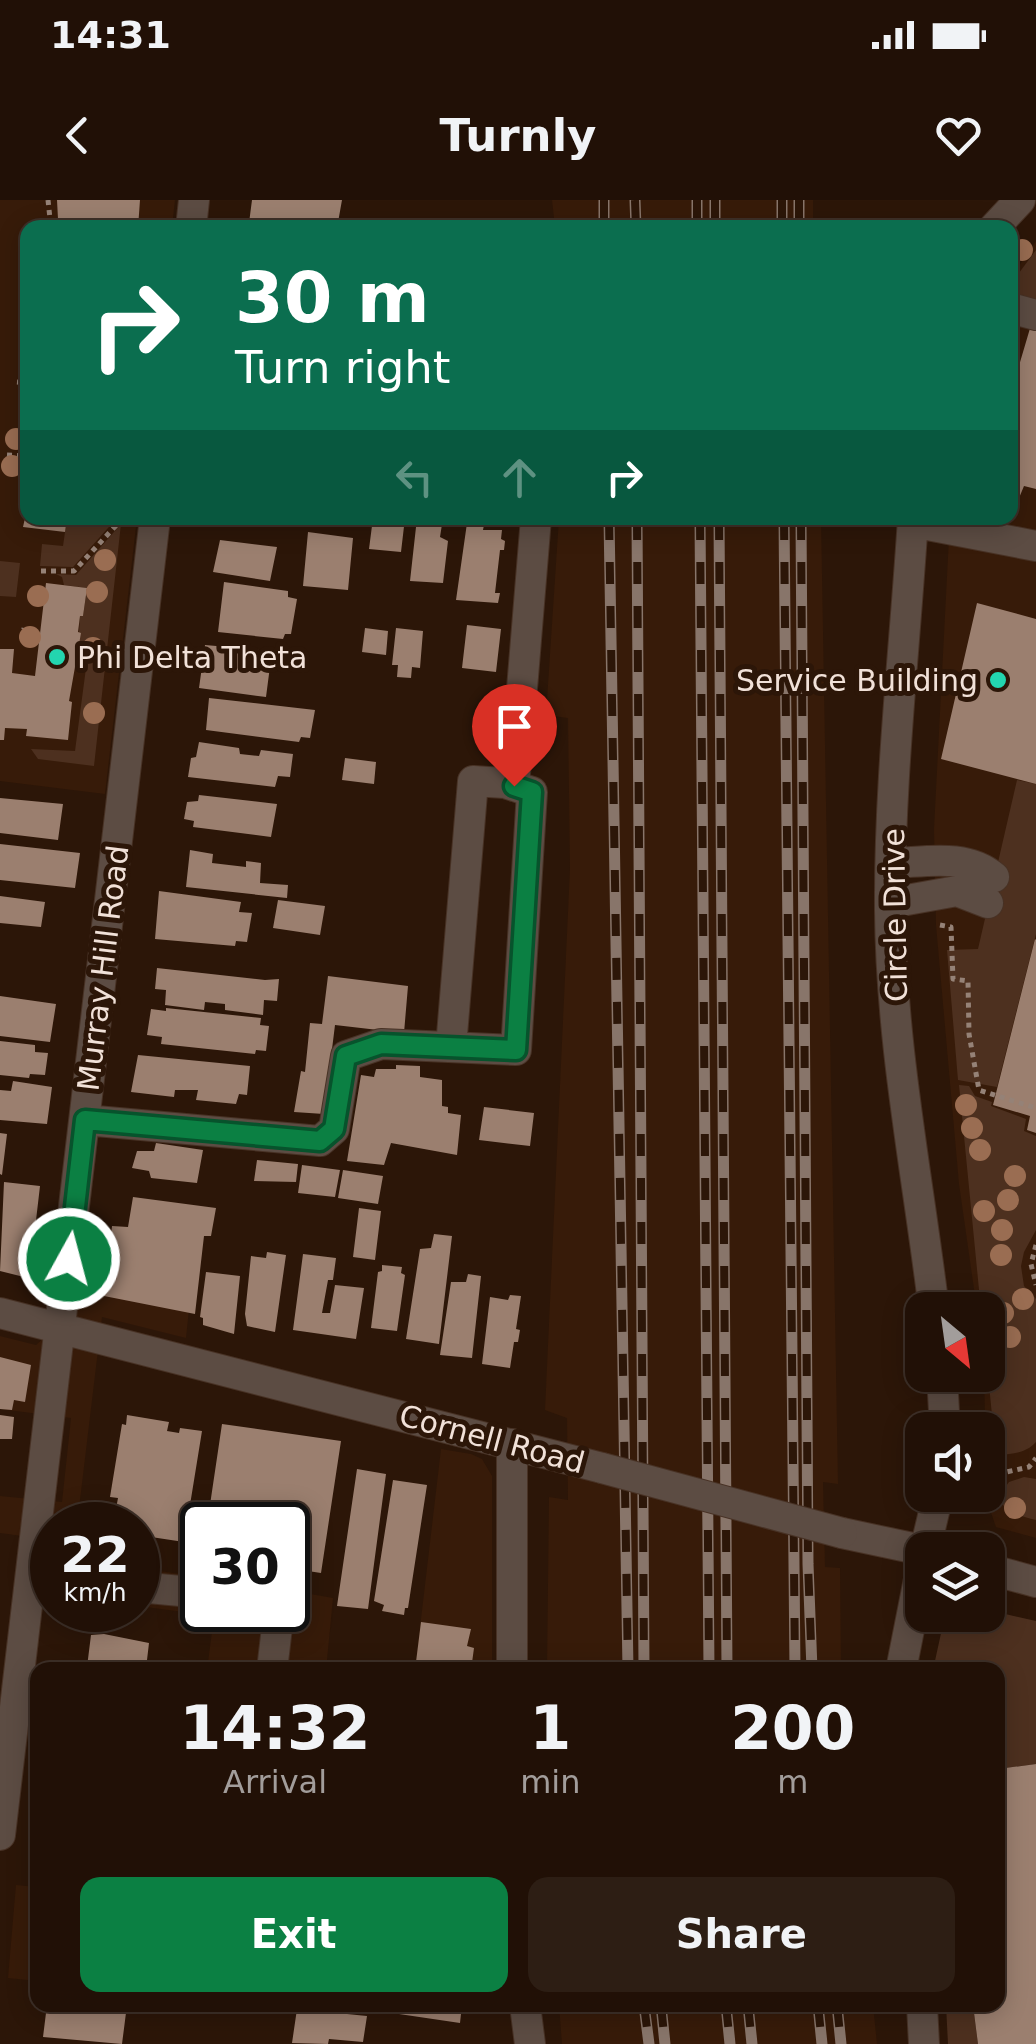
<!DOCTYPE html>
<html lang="en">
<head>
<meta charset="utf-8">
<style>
  :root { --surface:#211006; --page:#2d1e14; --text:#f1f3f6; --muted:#a29d9b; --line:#3e3028; --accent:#0b8043 }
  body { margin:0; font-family:"DejaVu Sans",sans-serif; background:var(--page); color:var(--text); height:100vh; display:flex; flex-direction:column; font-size:38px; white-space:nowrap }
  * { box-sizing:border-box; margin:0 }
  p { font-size:32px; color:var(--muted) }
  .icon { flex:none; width:55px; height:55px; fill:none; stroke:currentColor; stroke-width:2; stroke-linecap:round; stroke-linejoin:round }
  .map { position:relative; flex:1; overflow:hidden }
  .sheet { position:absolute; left:30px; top:1462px; width:975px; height:350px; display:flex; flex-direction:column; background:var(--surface); border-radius:20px; box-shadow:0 5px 25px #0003,0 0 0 2px var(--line) }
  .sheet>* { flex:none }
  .top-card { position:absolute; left:20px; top:20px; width:998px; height:305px; border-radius:20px; box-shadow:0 5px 25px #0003,0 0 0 2px var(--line); background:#0b6e4f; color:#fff; overflow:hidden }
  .needle { width:65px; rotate:151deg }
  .tools { position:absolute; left:905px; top:1092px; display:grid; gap:20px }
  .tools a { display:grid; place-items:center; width:100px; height:100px; border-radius:20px; background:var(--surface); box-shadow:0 5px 25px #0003,0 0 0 2px var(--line); font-size:50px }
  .speed { position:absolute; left:30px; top:1302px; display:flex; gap:20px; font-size:50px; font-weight:700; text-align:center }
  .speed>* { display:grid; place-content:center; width:130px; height:130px; border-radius:50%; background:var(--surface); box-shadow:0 5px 25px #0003,0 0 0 2px var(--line); line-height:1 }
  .speed small { font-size:25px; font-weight:400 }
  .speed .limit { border:5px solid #111; border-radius:15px; background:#fff; color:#111 }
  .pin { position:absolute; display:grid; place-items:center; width:85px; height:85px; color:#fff; margin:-102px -42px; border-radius:50% 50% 50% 0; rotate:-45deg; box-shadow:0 0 10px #0007 }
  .pin .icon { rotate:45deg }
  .me { position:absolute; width:110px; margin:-55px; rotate:7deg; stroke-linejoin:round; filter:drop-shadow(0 0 8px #0008) }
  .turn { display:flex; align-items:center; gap:35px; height:210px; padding:0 50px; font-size:45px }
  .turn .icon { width:130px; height:130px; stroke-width:2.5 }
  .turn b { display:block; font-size:70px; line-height:85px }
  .lanes { display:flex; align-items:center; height:95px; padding:0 50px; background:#0003; justify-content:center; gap:50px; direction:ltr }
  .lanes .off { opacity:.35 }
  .eta { display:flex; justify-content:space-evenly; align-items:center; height:170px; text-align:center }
  .eta b { font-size:60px; font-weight:800; line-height:70px }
  .cta { display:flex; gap:20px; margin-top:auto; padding:20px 50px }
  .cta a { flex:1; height:115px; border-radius:20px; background:var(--accent); color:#fff; font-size:40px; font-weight:800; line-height:115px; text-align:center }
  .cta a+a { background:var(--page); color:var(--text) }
  .status { display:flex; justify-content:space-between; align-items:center; height:70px; padding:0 50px; background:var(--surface); direction:ltr }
  .status svg { height:28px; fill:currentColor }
  header { display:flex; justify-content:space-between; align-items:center; height:130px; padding:0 50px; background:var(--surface); font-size:45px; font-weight:800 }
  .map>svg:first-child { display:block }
  .built { fill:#371b09 }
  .green { fill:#4d301f }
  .building { fill:#9b7f6f }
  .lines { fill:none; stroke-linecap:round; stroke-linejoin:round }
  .minor-casing { stroke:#483225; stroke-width:32 }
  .path { stroke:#958277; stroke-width:5; stroke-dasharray:5 5; stroke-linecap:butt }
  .minor { stroke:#5c4c43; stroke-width:30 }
  .rail-casing { stroke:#88756a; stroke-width:11 }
  .rail { stroke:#2c1608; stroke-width:8; stroke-dasharray:22; stroke-linecap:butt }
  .minor-bridge-casing { stroke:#483225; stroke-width:32; stroke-linecap:butt }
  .minor-bridge { stroke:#5c4c43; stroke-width:30 }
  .tree { fill:#9a6d52 }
  .route-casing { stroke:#07532c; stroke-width:25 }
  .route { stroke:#0b8043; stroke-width:18 }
  .poi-dot { fill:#23d5af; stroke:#2c1608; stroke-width:4 }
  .labels { text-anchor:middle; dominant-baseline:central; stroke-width:10; stroke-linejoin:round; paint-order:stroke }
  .poi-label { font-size:30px; fill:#f1e1d8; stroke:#2c1608; text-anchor:start }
  .street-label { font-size:30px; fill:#f1e1d8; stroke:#2c1608 }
</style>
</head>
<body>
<div class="status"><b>14:31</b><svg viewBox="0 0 49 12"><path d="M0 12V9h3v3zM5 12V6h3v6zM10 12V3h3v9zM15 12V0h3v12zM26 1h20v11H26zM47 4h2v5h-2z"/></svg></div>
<header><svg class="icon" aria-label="back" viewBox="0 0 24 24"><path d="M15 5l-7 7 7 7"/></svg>Turnly<svg class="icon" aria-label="heart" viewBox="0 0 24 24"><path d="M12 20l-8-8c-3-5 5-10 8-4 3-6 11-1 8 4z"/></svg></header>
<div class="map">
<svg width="1036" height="1844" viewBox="0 0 1036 1844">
  <rect width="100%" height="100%" fill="#2c1608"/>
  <path class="built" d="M0,0H175L172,27L28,28V318H137L105,594L0,581Z
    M552,0H813V27H555Z
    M1036,41V1338L996,1327L987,1301L984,1175H988V1110H977L959,984L936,725L934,629L950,318H1010V79Z
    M559,318H821L838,1284L823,1282L825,1367L840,1368L841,1470H547L549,1297L568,1300L567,1218L545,1210L570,669L568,518L546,515Z
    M94,1026L196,1042L186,1138L102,1117L77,1325H52V1340L0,1333V1296L62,1302L71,1218L0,1209V1136L36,1145L84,1103Z
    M441,1249L471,1254L482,1259L492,1276V1470H415Z
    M138,1368L202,1377V1410H288V1390L333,1398L326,1470H207L214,1416L138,1406Z
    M16,1685L37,1687V1781L8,1778Z
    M559,1805H873L877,1844H562Z"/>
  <path class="green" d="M1036,50V102L1010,95V85Z
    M67,318H117L73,367L40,366L42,344L63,346Z
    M121,324L94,566L38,559L31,549L75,551L86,468L77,465L80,416H83L87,388L64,385L62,377L56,374L76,375Z
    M0,361L20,363L16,397L0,396Z
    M1017,580L1036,584V734L997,887L958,880L947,750L978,749Z
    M959,885L969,886L975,896L992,902L991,906L1026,919L1024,931L1036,936V1030L1024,1052L1021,1066L1024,1086L1036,1099V1242C1025,1254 1011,1254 996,1255L988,1175V1110H981Z
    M1024,1277L1036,1279V1320C1013,1314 989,1309 1009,1282Z
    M988,1410L1036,1421V1564L998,1569V1470H933L945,1415H988Z
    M946,1805H973L978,1844H948Z"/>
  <path class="building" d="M57,0H140L138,28H78L77,19H58Z
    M252,0H342L337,28H283L249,23Z
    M1031,125L1036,126V289L1024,286L1019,298L1010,296V196Z
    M25,318H67L65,332L23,327Z
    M245,318H280L279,324L244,320Z
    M373,318H405L401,352L369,349Z
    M417,318H443L440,337L448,341L443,383L410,381Z
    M467,323L484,325L483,330H502L501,339L505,341L504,350H500L495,393H500L498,403L456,400Z
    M308,332L353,338L348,390L303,386Z
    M220,340L277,347L270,381L213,372Z
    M224,382L288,391V397L297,399L291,434H285L283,439L218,432Z
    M46,383L87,388L83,416H80L78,432L81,433L69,501L72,502L68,540L26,536L27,529L5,528L4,540H0V449H14L12,473L35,476Z
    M977,403L1036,419V584L941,559Z
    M467,425L501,429L496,472L462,468Z
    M365,428L388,431L386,455L362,452Z
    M396,428L423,431L420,468L412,467L411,478L397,477L398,465H392Z
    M205,445L272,451L266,497L199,488Z
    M209,498L315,510L310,538L301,537L299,542L206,530Z
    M199,542L239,548L240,554L259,556L261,550L293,554L290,577L278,576L275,587L188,577L191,558L196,557Z
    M345,558L376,562L374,584L342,580Z
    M199,595L277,604L271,637L193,627L194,621L184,619L187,602L198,601Z
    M0,598L63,604L58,640L0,633Z
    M0,644L80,653L75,688L0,680Z
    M190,650L213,654L212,663L246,667V661L261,663L260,683L288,685L287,698L186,687Z
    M159,691L241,702L239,712L252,713L247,742L236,741L235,746L155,739Z
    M0,696L45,702L41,727L0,723Z
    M278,700L325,706L320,735L273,728Z
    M1035,739L1036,740V933L1027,930L1030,916L993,905Z
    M157,768L265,780L279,779L277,801L264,800L263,815L225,810V804L205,802L204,810L165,805L166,790L155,789Z
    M328,776L408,786L404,833L335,825L324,914L294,912L301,871L305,872L310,823L322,824Z
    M0,796L56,804L50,842L0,836Z
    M166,808L261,818L260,825L269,826L266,851L256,850L255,854L161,844L162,837L147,835L151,809L166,811Z
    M0,841L35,845V852L48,853L45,875L30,874L29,878L0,875Z
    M138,855L250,866L247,895L239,894L236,904L196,900L198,890H175L174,897L131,892Z
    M396,865L420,866V877L442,880V906L448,907V913L461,915L457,955L391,943L384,965L347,961L361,875L374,877L376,869H396Z
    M13,881L52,887L47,924L0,920V890L11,891Z
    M484,907L534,913L530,946L479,940Z
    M0,933L7,934L2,975L0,974Z
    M156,943L203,950L197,983L151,978L149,971L132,968L137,951H154Z
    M257,960L298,964L296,982L254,981Z
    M302,965L340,970L335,997L298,993Z
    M343,970L383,976L378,1004L338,998Z
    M4,982L40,986L30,1072L24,1077L0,1071Z
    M133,997L216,1008L211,1036H204L195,1114L104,1096L112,1026L128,1027Z
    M359,1008L381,1011L375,1060L353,1057Z
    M434,1034L452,1036L439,1144L406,1139L420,1049L431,1048Z
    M267,1052L286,1055L275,1132L247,1126L245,1114L251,1056L266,1058Z
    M303,1054L336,1058L333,1080H328L322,1113H330L335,1085L364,1088L356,1139L293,1130Z
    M382,1065L402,1067L401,1073L405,1075L397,1131L371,1128L378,1072L382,1071Z
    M206,1072L240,1076L234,1134L203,1125V1118L200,1117Z
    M468,1074L481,1076L472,1158L440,1155L451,1082H466Z
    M510,1095L521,1096L516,1129L520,1130L518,1142H514L510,1168L482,1164L490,1097L508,1100Z
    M0,1157L31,1165L25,1202L14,1200L12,1210L0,1209Z
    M0,1215L14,1217L12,1239H0Z
    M127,1215L169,1222L167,1231L179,1233L180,1228L202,1231L184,1342L138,1335V1325H113L118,1298L110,1297L122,1224L126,1225Z
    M222,1224L341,1241L321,1373L288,1368V1325H207Z
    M357,1269L386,1274L368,1409L337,1406Z
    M393,1280L427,1285L408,1408H405L404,1415L382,1411L384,1405L374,1401Z
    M421,1422L471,1429L467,1446L474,1448L471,1470H415Z
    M104,1434L149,1443L147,1460H155L153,1470L87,1467L91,1435Z
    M1036,1564V1844H978L973,1805H998V1569Z
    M35,1738H38V1774L31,1773Z
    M47,1805H127L122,1844L43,1837Z
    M401,1805H462L460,1823L399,1814Z
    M297,1809L367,1816L363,1842L329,1839L328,1844L292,1843Z"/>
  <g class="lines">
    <defs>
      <path id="minor" d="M191,28L194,0
        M994,28L1020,0
        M1010,108L1036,115
        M913,318C905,447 889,582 890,711C891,845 918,977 934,1110
        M912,322L1036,346
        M514,586L536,318
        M892,663C926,662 966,653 994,677
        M890,703L957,691L988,703
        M85,920L320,941L334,929L346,856L381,844L516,850L532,592L505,583L473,581L451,847
        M0,1113L602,1268
        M942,1175L945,1230
        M842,1333L922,1350
        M925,1350L938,1295
        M988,1369L1036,1382
        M138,1387L202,1393
        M272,1470L279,1410
        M512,1470V1244
        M901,1470L922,1364
        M0,1635L155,318
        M525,1805L530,1844
        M922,1805L924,1844"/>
    </defs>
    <use href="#minor" class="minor-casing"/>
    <path class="path" d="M48,0L51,28
      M17,182L28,183
      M7,255L28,256
      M41,371H74L123,318
      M22,439L24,428
      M940,725L951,727L953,779L968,781L969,834L979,890L1036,908
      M1036,1045L1031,1064L1036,1085
      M988,1276L1029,1267L1036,1258"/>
    <use href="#minor" class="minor"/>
    <defs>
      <path id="rail" d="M604,0V28
        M635,0L636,28
        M697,0V28
        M715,0V28
        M782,0V28
        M799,0V28
        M609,318L628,1470
        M637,318L644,1470
        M700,318L709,1470
        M719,318L727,1470
        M784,318L795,1470
        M801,318L808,1364L812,1470
        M644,1805L649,1844
        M661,1805L665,1844
        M726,1805L730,1844
        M748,1805L752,1844
        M818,1805L822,1844
        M837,1805L841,1844"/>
    </defs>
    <use href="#rail" class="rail-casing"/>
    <use href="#rail" class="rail"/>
    <defs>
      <path id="minor-bridge" d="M602,1268L842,1333"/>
    </defs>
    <use href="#minor-bridge" class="minor-bridge-casing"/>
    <use href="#minor-bridge" class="minor-bridge"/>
  </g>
  <g class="tree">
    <circle cx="1022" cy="50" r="11"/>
    <circle cx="16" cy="239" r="11"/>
    <circle cx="12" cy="266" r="11"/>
    <circle cx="105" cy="360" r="11"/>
    <circle cx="97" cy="392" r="11"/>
    <circle cx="38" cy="396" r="11"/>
    <circle cx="30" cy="437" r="11"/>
    <circle cx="93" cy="448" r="11"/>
    <circle cx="94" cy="513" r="11"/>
    <circle cx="966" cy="905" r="11"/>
    <circle cx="972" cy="928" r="11"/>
    <circle cx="980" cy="950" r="11"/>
    <circle cx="1015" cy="976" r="11"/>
    <circle cx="1008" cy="1000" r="11"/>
    <circle cx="984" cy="1011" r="11"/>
    <circle cx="1002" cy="1030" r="11"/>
    <circle cx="1001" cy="1055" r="11"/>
    <circle cx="1023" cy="1099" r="11"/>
    <circle cx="1003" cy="1113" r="11"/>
    <circle cx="1010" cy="1137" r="11"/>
    <circle cx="1015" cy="1308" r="11"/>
  </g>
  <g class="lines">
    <defs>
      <path id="route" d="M69,1059L85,920L320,941L334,929L346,856L381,844L516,850L532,592L514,586"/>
    </defs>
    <use href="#route" class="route-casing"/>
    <use href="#route" class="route"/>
  </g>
  <g class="poi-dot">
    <circle cx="57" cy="457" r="10"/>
    <circle cx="998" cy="480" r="10"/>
  </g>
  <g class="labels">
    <g class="poi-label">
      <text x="77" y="457">Phi Delta Theta</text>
      <text x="978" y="480" text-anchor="end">Service Building</text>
    </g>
    <g class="street-label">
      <text transform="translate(895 715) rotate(-91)">Circle Drive</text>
      <text transform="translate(103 768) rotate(-83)">Murray Hill Road</text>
      <text transform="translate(492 1239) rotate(15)">Cornell Road</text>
    </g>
  </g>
</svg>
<div class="tools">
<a><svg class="needle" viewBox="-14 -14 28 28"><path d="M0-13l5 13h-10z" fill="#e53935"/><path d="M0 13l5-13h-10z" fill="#a29d9b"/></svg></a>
<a><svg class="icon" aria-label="sound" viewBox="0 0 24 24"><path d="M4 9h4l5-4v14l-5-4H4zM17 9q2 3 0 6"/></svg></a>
<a><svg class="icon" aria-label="layers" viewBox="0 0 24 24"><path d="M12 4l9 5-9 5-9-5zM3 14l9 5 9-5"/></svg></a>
</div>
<div class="speed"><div>22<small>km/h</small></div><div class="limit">30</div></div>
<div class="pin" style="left:514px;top:586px;background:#d93025"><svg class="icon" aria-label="arrive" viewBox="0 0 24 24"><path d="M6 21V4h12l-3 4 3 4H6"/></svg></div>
<svg class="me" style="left:69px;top:1059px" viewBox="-20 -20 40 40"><circle r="17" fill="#0b8043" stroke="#fff" stroke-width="3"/><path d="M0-11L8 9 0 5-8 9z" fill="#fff"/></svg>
<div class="top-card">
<div class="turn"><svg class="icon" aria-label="right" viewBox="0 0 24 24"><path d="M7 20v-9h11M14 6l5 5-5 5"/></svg><div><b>30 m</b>Turn right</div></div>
<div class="lanes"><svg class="icon off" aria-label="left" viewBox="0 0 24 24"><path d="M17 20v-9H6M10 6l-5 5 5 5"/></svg><svg class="icon off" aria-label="ahead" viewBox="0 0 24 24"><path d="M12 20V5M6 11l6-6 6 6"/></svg><svg class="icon" aria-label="right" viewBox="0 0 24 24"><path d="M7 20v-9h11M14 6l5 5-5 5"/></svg></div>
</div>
<section class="sheet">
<div class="eta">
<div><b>14:32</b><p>Arrival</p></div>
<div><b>1</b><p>min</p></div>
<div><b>200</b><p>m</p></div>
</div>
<div class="cta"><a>Exit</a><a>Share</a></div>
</section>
</div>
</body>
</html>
